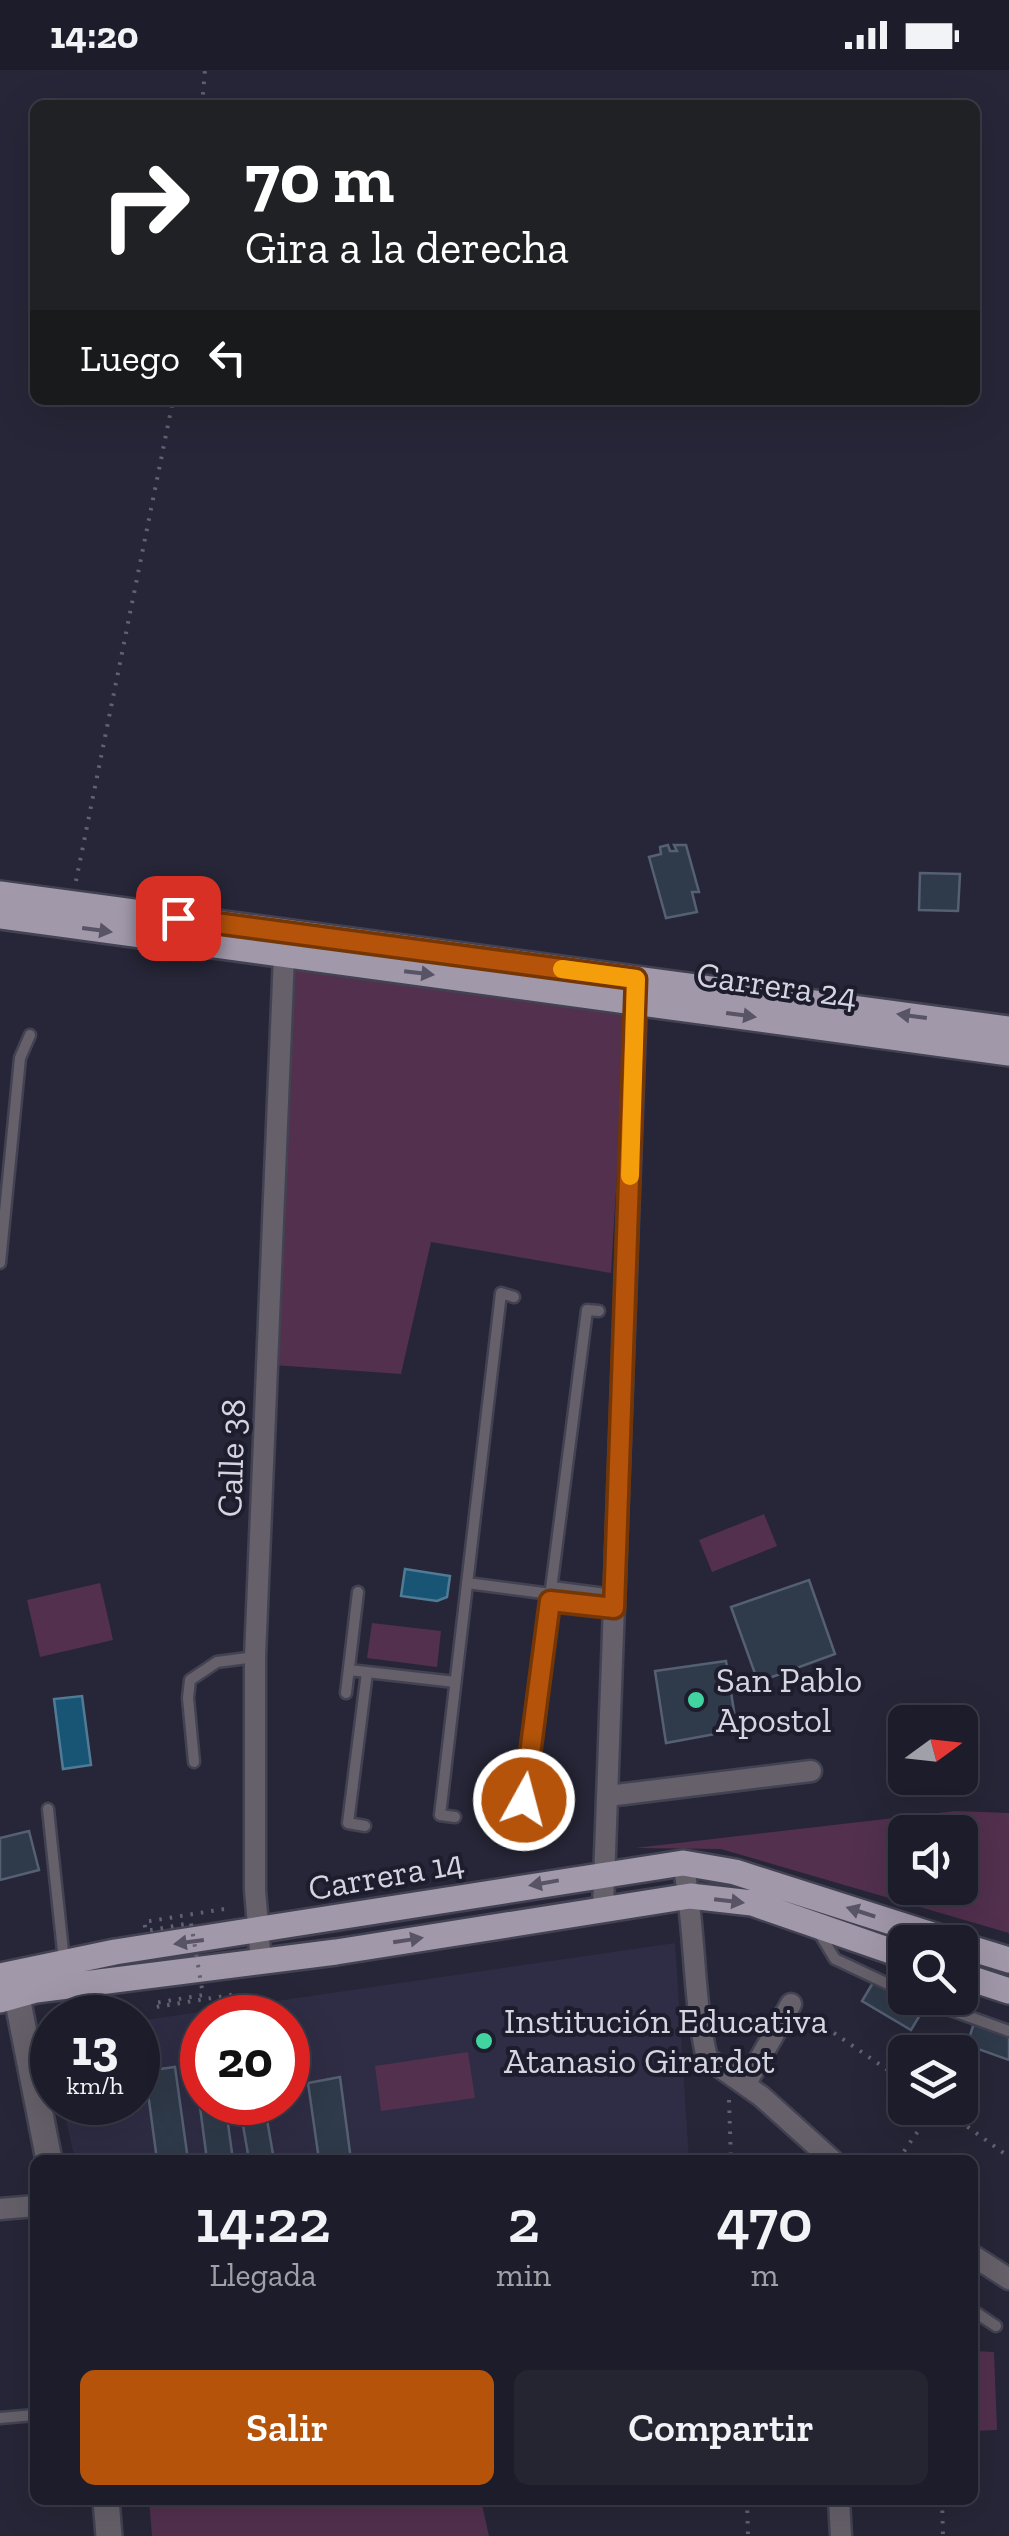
<!DOCTYPE html>
<html lang="es">
<head>
<meta charset="utf-8">
<style>
  :root { --surface:#1c1c2a; --page:#252532; --text:#f1f3f6; --muted:#a0a1a8; --line:#3a3a47; --accent:#b45309 }
  body { margin:0; font-family:"Zilla Slab",serif; background:var(--page); color:var(--text); height:100vh; display:flex; flex-direction:column; font-size:38px; white-space:nowrap }
  * { box-sizing:border-box; margin:0 }
  p { font-size:32px; color:var(--muted) }
  .icon { flex:none; width:55px; height:55px; fill:none; stroke:currentColor; stroke-width:2; stroke-linecap:round; stroke-linejoin:round }
  .map { position:relative; flex:1; overflow:hidden }
  .details { position:absolute; left:30px; top:2085px; width:948px; height:350px; display:flex; flex-direction:column; background:var(--surface); border-radius:15px; box-shadow:0 10px 40px #0002,0 0 0 2px var(--line) }
  .details>* { flex:none }
  .banner { position:absolute; left:30px; top:30px; width:950px; height:305px; border-radius:15px; box-shadow:0 10px 40px #0002,0 0 0 2px var(--line); background:#202124; color:#fff; overflow:hidden }
  .needle { width:65px; rotate:75deg }
  .controls { position:absolute; left:888px; top:1635px; display:grid; gap:20px }
  .controls a { display:grid; place-items:center; width:90px; height:90px; border-radius:15px; background:var(--surface); box-shadow:0 10px 40px #0002,0 0 0 2px var(--line); font-size:50px }
  .speed { position:absolute; left:30px; top:1925px; display:flex; gap:20px; font-size:50px; font-weight:700; text-align:center }
  .speed>* { display:grid; place-content:center; width:130px; height:130px; border-radius:50%; background:var(--surface); box-shadow:0 10px 40px #0002,0 0 0 2px var(--line); line-height:1 }
  .speed small { font-size:25px; font-weight:400 }
  .speed .limit { border:15px solid #d22; background:#fff; color:#111 }
  .pin { position:absolute; display:grid; place-items:center; width:85px; height:85px; color:#fff; margin:-42px; border-radius:20px; box-shadow:0 5px 15px #0006 }
  .me { position:absolute; width:110px; margin:-55px; rotate:7deg; stroke-linejoin:round; filter:drop-shadow(0 0 8px #0008) }
  .turn { display:flex; align-items:center; gap:35px; height:210px; padding:0 50px; font-size:45px }
  .turn .icon { width:130px; height:130px; stroke-width:2.5 }
  .turn b { display:block; font-size:70px; line-height:85px }
  .then { display:flex; align-items:center; height:95px; padding:0 50px; background:#0003; gap:20px; font-size:38px }
  .eta { display:flex; justify-content:space-evenly; align-items:center; height:170px; text-align:center }
  .eta b { font-size:60px; font-weight:600; line-height:70px }
  .button { display:flex; gap:20px; margin-top:auto; padding:20px 50px }
  .button a { flex:1; height:115px; border-radius:15px; background:var(--accent); color:#fff; font-size:40px; font-weight:600; line-height:115px; text-align:center }
  .button a+a { background:var(--page); color:var(--text) }
  .status { display:flex; justify-content:space-between; align-items:center; height:70px; padding:0 50px; background:var(--surface); direction:ltr }
  .status svg { height:28px; fill:currentColor }
  .map>svg:first-child { display:block }
  .built { fill:#2e2d45; fill-rule:evenodd }
  .green { fill:#52304e; fill-rule:evenodd }
  .water { fill:#185575; stroke:#517b95; stroke-width:2.5 }
  .building { fill:#2f3a4a; stroke:#556073; stroke-width:2.5 }
  .lines { fill:none; stroke-linecap:round; stroke-linejoin:round }
  .service-casing { stroke:#424253; stroke-width:15 }
  .minor-casing { stroke:#424253; stroke-width:25 }
  .tertiary-casing { stroke:#424253; stroke-width:30 }
  .primary-casing { stroke:#424253; stroke-width:30 }
  .path { stroke:#616171; stroke-width:4; stroke-dasharray:2.5 8; stroke-linecap:butt }
  .service { stroke:#656069; stroke-width:10 }
  .minor { stroke:#656069; stroke-width:20 }
  .tertiary { stroke:#656069; stroke-width:25 }
  .primary { stroke:#a198aa; stroke-width:25 }
  .path-bridge { stroke:#616171; stroke-width:4; stroke-dasharray:2.5 8; stroke-linecap:butt }
  .oneway { fill:#585466 }
  .route-casing { stroke:#753606; stroke-width:25 }
  .route { stroke:#b45309; stroke-width:18 }
  .slow { stroke:#f59e0b; stroke-width:18 }
  .poi-dot { fill:#41d4a1; stroke:#1d1d2e; stroke-width:4 }
  .labels { text-anchor:middle; dominant-baseline:central; stroke-width:8; stroke-linejoin:round; paint-order:stroke }
  .street-label { font-size:35px; fill:#d5d5e1; stroke:#1d1d2e }
  .poi-label { font-size:35px; fill:#d5d5e1; stroke:#1d1d2e; text-anchor:start }
</style>
</head>
<body>
<div class="status"><b>14:20</b><svg viewBox="0 0 49 12"><path d="M0 12V9h3v3zM5 12V6h3v6zM10 12V3h3v9zM15 12V0h3v12zM26 1h20v11H26zM47 4h2v5h-2z"/></svg></div>
<div class="map">
<svg width="1009" height="2466" viewBox="0 0 1009 2466">
  <rect width="100%" height="100%" fill="#262638"/>
  <path class="built" d="M675,1873L689,2090H75L62,2033L138,2032V1951ZM202,1948H288V2032H202Z"/>
  <path class="green" d="M290,896L627,939L611,1203L431,1172L401,1304L273,1295Z
    M764,1444L777,1476L712,1502L699,1470Z
    M100,1513L113,1570L40,1587L27,1530Z
    M372,1553L441,1561L437,1597L367,1588Z
    M955,1741L1009,1743V1863L721,1779L635,1778ZM960,1762V1818H905V1762Z
    M468,1982L475,2028L381,2041L375,1996Z
    M973,2281L994,2282L997,2360L973,2361Z
    M149,2430H481L489,2466H152Z"/>
  <path class="water" d="M405,1499L450,1506L447,1527L437,1531L401,1526Z
    M82,1626L91,1695L63,1699L54,1629Z"/>
  <path class="building" d="M668,775L670,781H677L674,775H686L699,822H692L697,842L666,848L649,787L661,784L660,777Z
    M920,803L960,804L958,841L919,840Z
    M809,1510L835,1584L758,1612L731,1537Z
    M726,1591L737,1660L666,1673L655,1601Z
    M29,1761L39,1800L0,1810V1768Z
    M874,1911L923,1940L911,1960L862,1931Z
    M974,1953L1009,1966V1990L967,1975Z
    M175,1997L188,2090H157L145,2001Z
    M340,2007L351,2090H319L308,2013Z
    M202,2021V2032H225L233,2090H207L198,2022Z
    M239,2032H264L274,2090H249Z"/>
  <g class="lines">
    <defs>
      <path id="service" d="M0,1193L20,988L30,965
        M467,1513L551,1524
        M552,1517L614,1525
        M550,1531L614,1538
        M349,1600L455,1612
        M346,1623L358,1522
        M194,1692L188,1628L190,1610L217,1592L255,1587
        M546,1732L524,1729L587,1240L599,1241
        M48,1739L64,1891
        M455,1747L440,1745L501,1223L514,1227
        M365,1756L348,1753L367,1602
        M818,1861L835,1889L905,1922
        M917,1928L1009,1961
        M972,2240L996,2256
        M0,2348L35,2345"/>
      <path id="minor" d="M608,1726L811,1701
        M683,1793C696,1858 692,1925 707,1988L761,2026L832,2090
        M603,1838L636,930
        M261,1892L255,1820V1587L284,886
        M745,2015L791,1934
        M0,2139L35,2136
        M972,2185L1009,2209
        M839,2430L841,2466"/>
      <path id="tertiary" d="M18,1904L17,1927L49,2090
        M106,2430L109,2466"/>
      <path id="primary" d="M0,824L1009,959
        M0,846L1009,983
        M960,1875L1009,1890
        M960,1905L1009,1921
        M0,1906L115,1882L683,1793L735,1802L954,1872
        M0,1930L36,1920L336,1882L690,1826L752,1833L905,1886"/>
    </defs>
    <use href="#service" class="service-casing"/>
    <use href="#minor" class="minor-casing"/>
    <use href="#tertiary" class="tertiary-casing"/>
    <use href="#primary" class="primary-casing"/>
    <path class="path" d="M202,35L205,0
      M76,811L173,330
      M808,1945L905,2012
      M729,2030L731,2090
      M942,2038L1009,2087
      M898,2090L934,2038
      M747,2430L748,2466
      M942,2430L943,2466"/>
    <use href="#service" class="service"/>
    <use href="#minor" class="minor"/>
    <use href="#tertiary" class="tertiary"/>
    <use href="#primary" class="primary"/>
    <path class="path-bridge" d="M224,1839L144,1852L146,1861L191,1853L203,1925L155,1933L156,1937L237,1924"/>
  </g>
  <defs><path id="oneway-solid" d="M-6-.8H1V-3.2L6.5 0L1 3.2V.8H-6Z" transform="scale(2.5)"/></defs>
  <g class="oneway">
    <use href="#oneway-solid" transform="translate(97 860) rotate(8)"/>
    <use href="#oneway-solid" transform="translate(419 903) rotate(7)"/>
    <use href="#oneway-solid" transform="translate(741 945) rotate(8)"/>
    <use href="#oneway-solid" transform="translate(912 946) rotate(-172)"/>
    <use href="#oneway-solid" transform="translate(544 1813) rotate(170)"/>
    <use href="#oneway-solid" transform="translate(729 1831) rotate(7)"/>
    <use href="#oneway-solid" transform="translate(861 1842) rotate(-162)"/>
    <use href="#oneway-solid" transform="translate(408 1870) rotate(-9)"/>
    <use href="#oneway-solid" transform="translate(189 1872) rotate(172)"/>
  </g>
  <g class="lines">
    <defs>
      <path id="route" d="M178,848L636,909L614,1538L550,1531L524,1730"/>
    </defs>
    <use href="#route" class="route-casing"/>
    <use href="#route" class="route"/>
    <path class="slow" d="M562,899L636,909L630,1106"/>
  </g>
  <g class="poi-dot">
    <circle cx="696" cy="1630" r="10"/>
    <circle cx="484" cy="1971" r="10"/>
  </g>
  <g class="labels">
    <g class="street-label">
      <text transform="translate(777 915) rotate(8)">Carrera 24</text>
      <text transform="translate(231 1388) rotate(-88)">Calle 38</text>
      <text transform="translate(386 1805) rotate(-10)">Carrera 14</text>
    </g>
    <g class="poi-label">
      <text x="716" y="1610">San Pablo<tspan x="716" dy="40">Apostol</tspan></text>
      <text x="504" y="1951">Institución Educativa<tspan x="504" dy="40">Atanasio Girardot</tspan></text>
    </g>
  </g>
</svg>
<div class="controls">
<a><svg class="needle" viewBox="-14 -14 28 28"><path d="M0-13l5 13h-10z" fill="#e53935"/><path d="M0 13l5-13h-10z" fill="#a0a1a8"/></svg></a>
<a><svg class="icon" aria-label="sound" viewBox="0 0 24 24"><path d="M4 9h4l5-4v14l-5-4H4zM17 9q2 3 0 6"/></svg></a>
<a><svg class="icon" aria-label="search" viewBox="0 0 24 24"><circle cx="10" cy="10" r="6"/><path d="M15 15l6 6"/></svg></a>
<a><svg class="icon" aria-label="layers" viewBox="0 0 24 24"><path d="M12 4l9 5-9 5-9-5zM3 14l9 5 9-5"/></svg></a>
</div>
<div class="speed"><div>13<small>km/h</small></div><div class="limit">20</div></div>
<div class="pin" style="left:178px;top:848px;background:#d93025"><svg class="icon" aria-label="arrive" viewBox="0 0 24 24"><path d="M6 21V4h12l-3 4 3 4H6"/></svg></div>
<svg class="me" style="left:524px;top:1730px" viewBox="-20 -20 40 40"><circle r="17" fill="#b45309" stroke="#fff" stroke-width="3"/><path d="M0-11L8 9 0 5-8 9z" fill="#fff"/></svg>
<div class="banner">
<div class="turn"><svg class="icon" aria-label="right" viewBox="0 0 24 24"><path d="M7 20v-9h11M14 6l5 5-5 5"/></svg><div><b>70 m</b>Gira a la derecha</div></div>
<div class="then">Luego<svg class="icon" aria-label="left" viewBox="0 0 24 24"><path d="M17 20v-9H6M10 6l-5 5 5 5"/></svg></div>
</div>
<section class="details">
<div class="eta">
<div><b>14:22</b><p>Llegada</p></div>
<div><b>2</b><p>min</p></div>
<div><b>470</b><p>m</p></div>
</div>
<div class="button"><a>Salir</a><a>Compartir</a></div>
</section>
</div>
</body>
</html>
